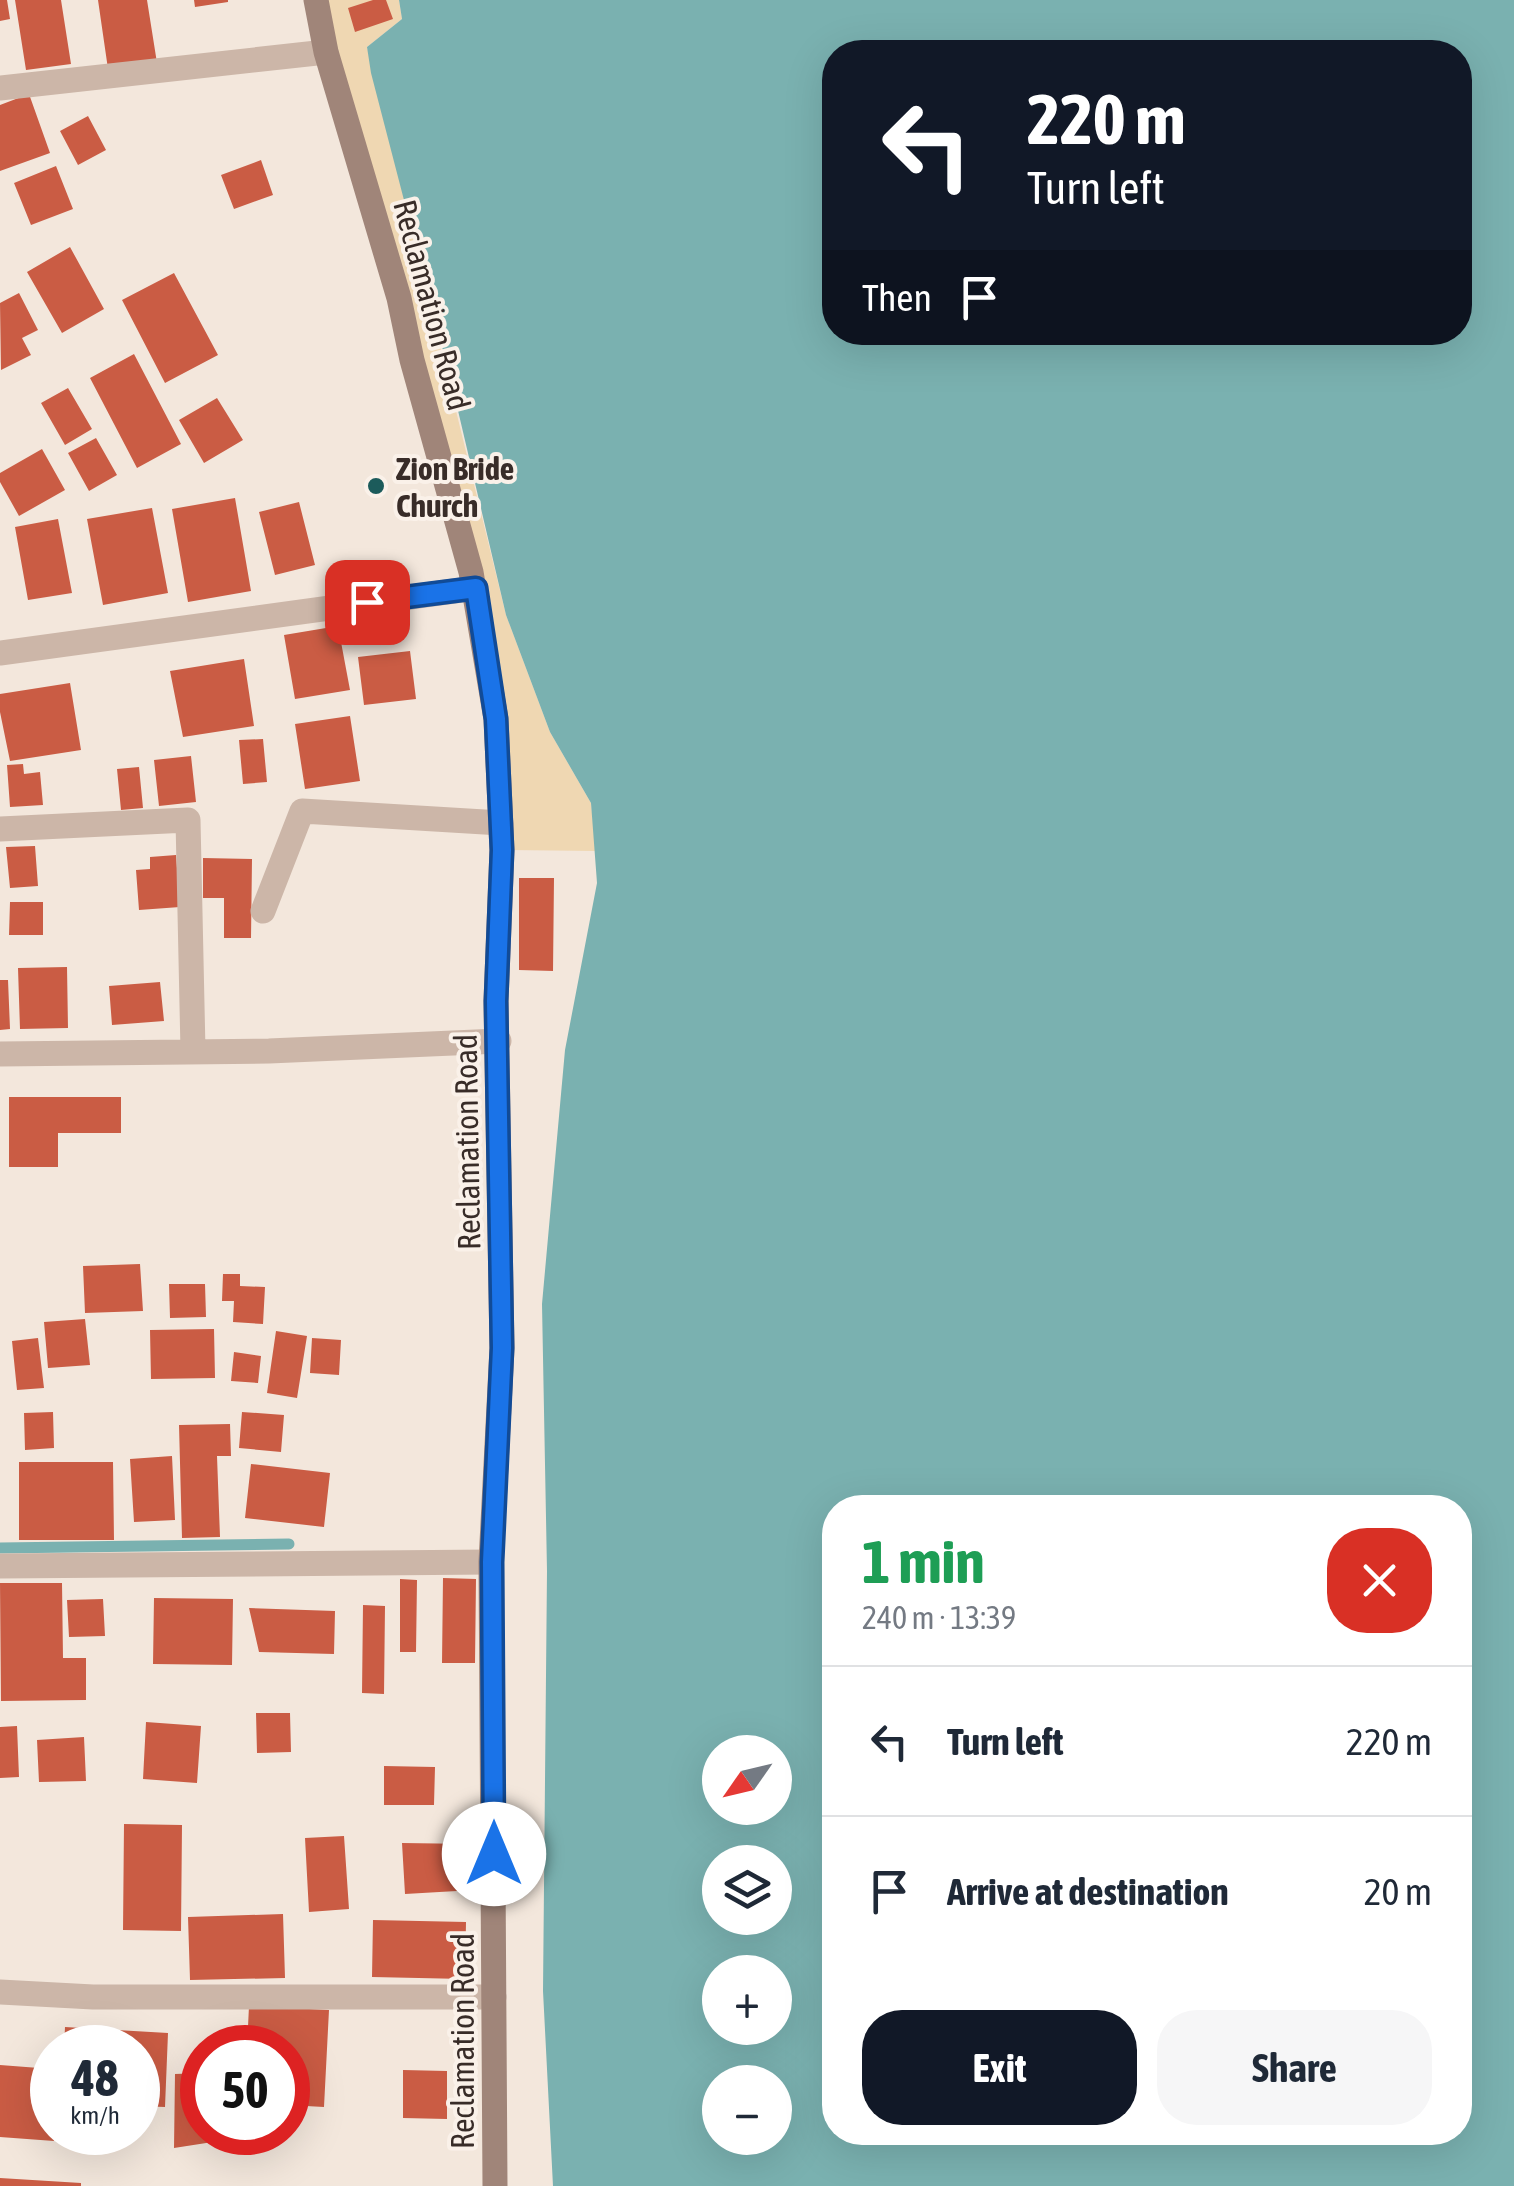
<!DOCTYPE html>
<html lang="en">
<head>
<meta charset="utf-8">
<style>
  :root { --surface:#fff; --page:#f6f6f7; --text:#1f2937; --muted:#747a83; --line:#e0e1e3; --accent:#111827 }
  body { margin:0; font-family:"Asap Condensed",sans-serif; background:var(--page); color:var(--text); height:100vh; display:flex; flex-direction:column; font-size:38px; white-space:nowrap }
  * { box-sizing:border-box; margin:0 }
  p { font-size:32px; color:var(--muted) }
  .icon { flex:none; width:55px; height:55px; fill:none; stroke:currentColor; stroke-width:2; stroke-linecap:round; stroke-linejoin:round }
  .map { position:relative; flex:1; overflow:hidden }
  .panel { position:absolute; left:822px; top:1495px; width:650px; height:650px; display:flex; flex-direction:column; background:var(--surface); border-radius:40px; box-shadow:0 10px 40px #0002 }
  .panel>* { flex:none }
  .hud { position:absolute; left:822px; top:40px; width:650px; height:305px; border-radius:40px; box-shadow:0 10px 40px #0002; background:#111827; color:#fff; overflow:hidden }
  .needle { width:65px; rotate:236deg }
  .controls { position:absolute; left:702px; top:1735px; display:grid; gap:20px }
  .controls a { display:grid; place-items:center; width:90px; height:90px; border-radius:50%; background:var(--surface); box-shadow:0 10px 40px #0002; font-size:50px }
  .speed { position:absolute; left:30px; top:2025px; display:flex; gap:20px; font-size:50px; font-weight:700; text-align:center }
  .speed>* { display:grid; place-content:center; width:130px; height:130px; border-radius:50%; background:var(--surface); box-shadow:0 10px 40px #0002; line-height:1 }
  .speed small { font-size:25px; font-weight:400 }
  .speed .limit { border:15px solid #d22; background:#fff; color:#111 }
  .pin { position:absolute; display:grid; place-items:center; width:85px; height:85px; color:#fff; margin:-42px; border-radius:20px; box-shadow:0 5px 15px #0006 }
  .me { position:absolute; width:110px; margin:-55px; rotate:0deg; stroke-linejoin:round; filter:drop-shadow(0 0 8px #0008) }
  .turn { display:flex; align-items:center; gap:35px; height:210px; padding:0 40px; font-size:45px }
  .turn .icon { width:130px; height:130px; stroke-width:2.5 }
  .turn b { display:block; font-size:70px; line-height:85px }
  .then { display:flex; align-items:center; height:95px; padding:0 40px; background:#0003; gap:20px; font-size:38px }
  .round { display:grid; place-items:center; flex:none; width:105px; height:105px; border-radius:40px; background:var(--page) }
  .head { display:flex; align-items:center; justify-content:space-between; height:170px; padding:0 40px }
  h1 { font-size:60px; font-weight:700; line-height:75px; color:#1e9e55 }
  .button { display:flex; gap:20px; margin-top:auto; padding:20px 40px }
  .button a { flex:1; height:115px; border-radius:40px; background:var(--accent); color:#fff; font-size:40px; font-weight:700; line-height:115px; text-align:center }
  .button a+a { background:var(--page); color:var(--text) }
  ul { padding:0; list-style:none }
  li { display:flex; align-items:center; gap:30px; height:150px; padding:0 40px; border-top:2px solid var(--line) }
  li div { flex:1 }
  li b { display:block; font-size:38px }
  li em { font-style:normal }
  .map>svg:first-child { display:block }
  .sand { fill:#efd7b2 }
  .water { fill:#7ab1b0; fill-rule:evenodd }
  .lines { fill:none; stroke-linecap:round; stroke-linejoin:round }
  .stream { stroke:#7ab1b0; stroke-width:11 }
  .building { fill:#ca5c44 }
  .street { stroke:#ccb6a8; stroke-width:25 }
  .secondary { stroke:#a08579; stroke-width:25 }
  .route-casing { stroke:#114b97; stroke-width:25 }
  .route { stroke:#1a73e8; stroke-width:18 }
  .poi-dot { fill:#1c5b5b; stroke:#faf1e9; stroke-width:4 }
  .labels { text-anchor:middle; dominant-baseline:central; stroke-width:8; stroke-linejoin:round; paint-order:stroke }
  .street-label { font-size:32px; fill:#382c28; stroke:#faf1e9 }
  .poi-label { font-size:32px; font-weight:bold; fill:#382c28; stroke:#faf1e9; text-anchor:start }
</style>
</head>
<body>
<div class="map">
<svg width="1514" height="2186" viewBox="0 0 1514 2186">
  <rect width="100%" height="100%" fill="#f3e7dc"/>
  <path class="sand" d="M316,0H399L402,19L367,47L506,615L550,732L591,803L596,851L502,850L496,719Z"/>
  <path class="water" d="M399,0H1514V2186H553L543,1991L547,1571L542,1304L565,1050L597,883L591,803L550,732L506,615L452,385L371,73L367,47L402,19ZM835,52H1460V332H835ZM835,1508H1460V2132H835ZM720,1752H775V1808H720ZM720,1862H775V1918H720ZM720,1972H775V2028H720ZM720,2082H775V2138H720Z"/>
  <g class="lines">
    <path class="stream" d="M0,1548L289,1544"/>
  </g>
  <path class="building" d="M0,0H7L10,19L0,21Z
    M15,0H61L71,64L26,70Z
    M98,0H147L157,63L108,69Z
    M194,0H228V2L195,7Z
    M373,0H386L393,19L355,32L348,8Z
    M29,94L50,153L0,171V105Z
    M88,116L106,150L78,165L60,131Z
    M261,160L273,195L234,209L221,175Z
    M56,166L73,209L31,225L14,183Z
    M70,247L104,309L62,333L27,272Z
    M174,273L218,355L165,383L122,300Z
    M19,293L38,330L22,338L31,355L1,370L0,303Z
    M134,354L181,444L137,468L90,378Z
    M68,388L92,429L65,445L41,403Z
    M217,398L243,440L204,463L179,420Z
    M96,438L117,475L89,491L68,453Z
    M42,449L65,490L19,516L0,482V473Z
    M235,498L251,591L188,602L172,509Z
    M299,502L315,565L275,575L259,512Z
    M152,508L168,593L103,605L87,519Z
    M58,519L72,593L28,600L15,527Z
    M338,626L350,690L295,699L284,635Z
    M410,651L416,699L364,705L358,657Z
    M244,659L254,726L183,737L170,671Z
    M70,683L81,750L10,761L0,712V694Z
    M350,716L360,781L305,789L295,724Z
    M263,739L267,782L243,784L239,740Z
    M191,756L196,802L159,806L154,760Z
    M23,764L24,774L40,772L43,805L10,807L7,765Z
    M139,767L143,808L121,810L117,769Z
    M35,846L38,886L10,888L6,847Z
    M176,855L180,907L139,910L136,870L150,869V857Z
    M203,858L252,859L251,938H224V898H203Z
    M519,878H554L553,971L519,970Z
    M10,902H43V935H9Z
    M67,967L68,1028L20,1029L18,968Z
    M0,980H8L10,1029L0,1030Z
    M160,982L164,1021L112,1025L109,986Z
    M9,1097H121V1133H58V1167H9Z
    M140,1264L143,1311L85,1313L83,1266Z
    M223,1274H240V1286L265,1287L263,1324L233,1322L234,1301H222Z
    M169,1284H205L206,1317L170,1318Z
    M85,1319L90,1365L48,1368L44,1322Z
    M214,1329L215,1378L151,1379L150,1330Z
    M276,1331L307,1336L297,1398L267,1393Z
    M38,1338L44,1388L17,1390L12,1341Z
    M312,1338L341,1340L339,1375L310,1373Z
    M234,1352L261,1356L258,1383L231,1381Z
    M53,1412L54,1448L25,1450L24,1413Z
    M242,1412L284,1415L281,1452L239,1448Z
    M230,1424L231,1456H217L220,1537L182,1538L179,1425Z
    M172,1456L175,1520L134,1522L130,1459Z
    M19,1462H113L114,1540H19Z
    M251,1464L330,1473L324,1527L245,1518Z
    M443,1578L476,1579L475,1663H442Z
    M400,1579L417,1580L416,1652H400Z
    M0,1583H62L63,1658H86V1700L1,1701Z
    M154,1598L233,1599L232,1665L153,1664Z
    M103,1599L105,1636L69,1637L67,1600Z
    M363,1605L385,1606L384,1694L362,1693Z
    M249,1608L335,1611L334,1654L259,1652Z
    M256,1713H290L291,1752L257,1753Z
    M146,1722L201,1726L197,1783L143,1779Z
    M17,1726L19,1777L0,1778V1727Z
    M84,1737L86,1781L39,1782L37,1740Z
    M384,1766L435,1767L434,1805H384Z
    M124,1824L182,1825L181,1931L123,1930Z
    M344,1836L349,1909L309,1912L305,1838Z
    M402,1843L473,1844L474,1890L405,1894Z
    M283,1914L285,1978L190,1980L188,1917Z
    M373,1920L466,1922L465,1979L372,1977Z
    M249,2006L329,2010L324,2107L288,2105V2048H247Z
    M65,2027L168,2033L165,2107L138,2106V2048H64Z
    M0,2065L52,2069L54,2141L0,2137Z
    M403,2070L447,2071V2119L403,2118Z
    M202,2073V2132H232V2139L174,2148L175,2074Z
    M0,2178L81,2183V2186H0Z"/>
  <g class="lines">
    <path class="street" d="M0,88L326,52
      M0,653L476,588
      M0,829L188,820L193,1051
      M263,911L302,811L501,823
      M0,1054L269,1051L499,1041
      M0,1566L491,1562
      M0,1992L93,1997H494"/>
    <path class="secondary" d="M316,0L326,52L399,298L412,360L471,572L496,719L502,850L496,1001L502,1348L491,1562L495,2186"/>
  </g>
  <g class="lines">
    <defs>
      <path id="route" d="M367,602L476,588L496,719L502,850L496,1001L502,1348L492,1562L494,1854"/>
    </defs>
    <use href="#route" class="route-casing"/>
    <use href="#route" class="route"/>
  </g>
  <circle class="poi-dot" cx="376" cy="486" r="10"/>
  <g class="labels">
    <g class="street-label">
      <text transform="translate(432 305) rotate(75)">Reclamation Road</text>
      <text transform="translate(467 1142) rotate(-91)">Reclamation Road</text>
      <text transform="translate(462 2041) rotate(-90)">Reclamation Road</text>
    </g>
    <g class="poi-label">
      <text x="396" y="468">Zion Bride<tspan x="396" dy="37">Church</tspan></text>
    </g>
  </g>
</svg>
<div class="controls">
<a><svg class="needle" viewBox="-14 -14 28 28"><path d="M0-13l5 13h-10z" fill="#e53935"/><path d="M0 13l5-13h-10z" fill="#747a83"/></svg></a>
<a><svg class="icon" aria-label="layers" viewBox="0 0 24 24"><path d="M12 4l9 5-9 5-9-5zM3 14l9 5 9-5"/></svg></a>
<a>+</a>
<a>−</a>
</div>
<div class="speed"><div>48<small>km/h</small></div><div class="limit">50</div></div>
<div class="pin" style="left:367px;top:602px;background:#d93025"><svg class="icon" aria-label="arrive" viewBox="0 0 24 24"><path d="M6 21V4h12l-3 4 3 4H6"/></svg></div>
<svg class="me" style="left:494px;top:1854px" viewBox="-20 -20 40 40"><circle r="19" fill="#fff"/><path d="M0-13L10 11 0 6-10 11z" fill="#1a73e8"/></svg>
<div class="hud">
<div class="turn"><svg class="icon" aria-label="left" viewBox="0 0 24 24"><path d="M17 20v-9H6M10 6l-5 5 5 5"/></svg><div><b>220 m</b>Turn left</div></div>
<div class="then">Then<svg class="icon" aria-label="arrive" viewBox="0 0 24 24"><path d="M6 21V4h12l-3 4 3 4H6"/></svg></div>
</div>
<section class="panel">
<div class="head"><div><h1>1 min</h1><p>240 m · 13:39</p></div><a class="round" style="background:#d93025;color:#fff"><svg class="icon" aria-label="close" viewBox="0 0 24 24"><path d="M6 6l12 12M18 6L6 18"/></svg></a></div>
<ul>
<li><svg class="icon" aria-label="left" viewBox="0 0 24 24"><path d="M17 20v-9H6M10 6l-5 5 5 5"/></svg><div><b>Turn left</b></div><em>220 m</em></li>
<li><svg class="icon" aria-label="arrive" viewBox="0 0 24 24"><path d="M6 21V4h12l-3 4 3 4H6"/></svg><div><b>Arrive at destination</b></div><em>20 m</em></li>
</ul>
<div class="button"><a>Exit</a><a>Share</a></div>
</section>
</div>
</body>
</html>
